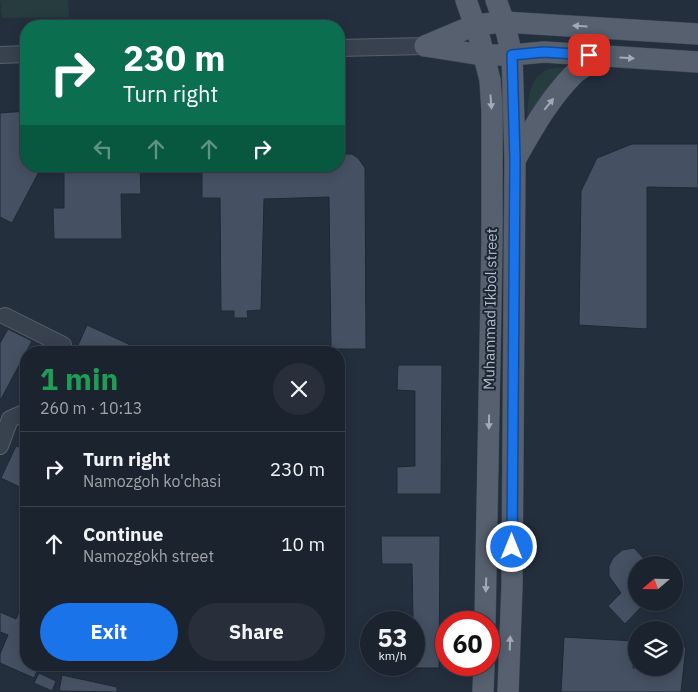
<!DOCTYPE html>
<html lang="en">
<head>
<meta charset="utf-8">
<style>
  :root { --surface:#1b232e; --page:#282f3a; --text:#f1f3f6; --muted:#a0a4aa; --line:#39404a; --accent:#1a73e8 }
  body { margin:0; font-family:"IBM Plex Sans",sans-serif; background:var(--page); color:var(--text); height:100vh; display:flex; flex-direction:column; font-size:19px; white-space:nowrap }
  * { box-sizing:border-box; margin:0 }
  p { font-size:16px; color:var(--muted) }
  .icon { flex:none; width:28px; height:28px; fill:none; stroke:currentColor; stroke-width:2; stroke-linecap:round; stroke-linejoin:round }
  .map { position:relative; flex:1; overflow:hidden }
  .sheet { position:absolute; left:20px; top:346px; width:325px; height:325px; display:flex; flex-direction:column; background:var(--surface); border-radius:20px; box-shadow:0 2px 12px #0003,0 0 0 1px var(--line) }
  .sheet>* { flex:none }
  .hud { position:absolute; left:20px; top:20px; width:325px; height:152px; border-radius:20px; box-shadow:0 2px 12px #0003,0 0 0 1px var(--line); background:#0b6e4f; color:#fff; overflow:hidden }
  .needle { width:32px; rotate:250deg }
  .fabs { position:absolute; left:628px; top:556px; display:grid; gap:10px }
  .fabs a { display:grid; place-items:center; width:55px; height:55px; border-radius:50%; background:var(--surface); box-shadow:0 2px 12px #0003,0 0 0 1px var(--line); font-size:25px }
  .speed { position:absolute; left:360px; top:611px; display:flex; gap:10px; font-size:25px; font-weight:700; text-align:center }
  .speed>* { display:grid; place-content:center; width:65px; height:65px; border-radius:50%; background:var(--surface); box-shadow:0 2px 12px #0003,0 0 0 1px var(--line); line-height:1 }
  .speed small { font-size:12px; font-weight:400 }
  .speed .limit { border:8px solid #d22; background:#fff; color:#111 }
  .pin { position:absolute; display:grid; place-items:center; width:42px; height:42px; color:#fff; margin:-21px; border-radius:10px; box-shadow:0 2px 8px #0006 }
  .me { position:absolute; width:55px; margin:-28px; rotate:0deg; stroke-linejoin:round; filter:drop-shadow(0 0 4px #0008) }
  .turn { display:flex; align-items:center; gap:18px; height:105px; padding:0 20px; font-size:22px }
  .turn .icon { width:65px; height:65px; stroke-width:2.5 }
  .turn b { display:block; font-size:35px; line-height:42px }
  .lanes { display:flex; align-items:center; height:48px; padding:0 20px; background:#0003; justify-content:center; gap:25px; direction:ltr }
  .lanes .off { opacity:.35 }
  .round { display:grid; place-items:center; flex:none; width:52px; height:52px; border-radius:26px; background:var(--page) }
  .summary { display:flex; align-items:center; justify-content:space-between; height:85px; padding:0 20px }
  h1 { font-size:30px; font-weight:700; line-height:38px; color:#1e9e55 }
  .primary-button { display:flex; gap:10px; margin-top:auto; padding:10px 20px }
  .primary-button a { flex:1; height:58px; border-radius:30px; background:var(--accent); color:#fff; font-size:20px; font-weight:700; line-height:58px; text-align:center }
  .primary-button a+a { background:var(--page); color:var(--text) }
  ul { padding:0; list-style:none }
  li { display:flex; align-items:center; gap:15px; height:75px; padding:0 20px; border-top:1px solid var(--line) }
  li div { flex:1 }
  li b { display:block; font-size:19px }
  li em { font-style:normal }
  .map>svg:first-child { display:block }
  .green { fill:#263c3f }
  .building { fill:#455162; stroke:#1f2835 }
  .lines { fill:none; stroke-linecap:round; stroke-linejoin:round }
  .minor-casing { stroke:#565f6c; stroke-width:18 }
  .major-casing { stroke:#414a57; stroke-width:22 }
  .minor { stroke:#38414e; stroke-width:16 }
  .major { stroke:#56606e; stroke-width:21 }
  .oneway { fill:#a1aab7 }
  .route-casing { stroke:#114b97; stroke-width:12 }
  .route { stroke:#1a73e8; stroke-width:9 }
  .labels { text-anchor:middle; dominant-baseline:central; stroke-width:4; stroke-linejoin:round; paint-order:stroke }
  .street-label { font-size:15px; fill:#b4bcc9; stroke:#1d2633 }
</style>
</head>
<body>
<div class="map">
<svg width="698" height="692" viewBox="0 0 698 692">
  <rect width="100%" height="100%" fill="#242f3e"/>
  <path class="green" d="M0,0H68L69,17L2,18Z
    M570,67L527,125C528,107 526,78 547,70C554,67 563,68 570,67Z"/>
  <path class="building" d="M26,111V166H42L12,223L0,217V113Z
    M632,144H698V188L647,187V329L579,325L581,191L597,158Z
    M339,154H352L358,158L365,168L366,349H331L329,197L264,199L261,310L247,311L248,318H234V311H221L220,198H202V166H339Z
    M64,166H140L141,194H121L122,239H54L53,208H64Z
    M87,325L146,352H75Z
    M8,329L32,341L0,401V343Z
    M398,365H442L441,494H397V467L415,466V391L397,390Z
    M16,446L26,450V490L1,478Z
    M381,536H440L439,668H414L412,564H382Z
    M634,548L650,565H636V602H646L625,624L608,606L621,593L609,576V566L613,558L622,550Z
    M26,595V665H40L34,678L0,663V654L8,635L0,632V612L16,619Z
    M564,637L634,641L633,668H674V646L686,647L681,692H561Z
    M39,673L56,681L52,691L34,683Z
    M62,675L117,687V692L59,691Z"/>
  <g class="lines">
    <defs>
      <path id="minor" d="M339,48L425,46
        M0,55L26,54
        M5,316L63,345L60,352
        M0,446L10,419L26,412"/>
      <path id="major" d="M466,0L480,40L490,80L492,110V243L485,622
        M496,0L504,22L512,55L515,160L512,586L508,692
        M425,46L475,25L504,22L698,34
        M425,46L482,55H512L544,52L698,62
        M515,160C532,130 549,99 574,74C582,66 594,62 604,56
        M483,692L484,665"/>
    </defs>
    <use href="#minor" class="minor-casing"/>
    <use href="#major" class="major-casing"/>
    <use href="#minor" class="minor"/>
    <use href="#major" class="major"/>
  </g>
  <defs><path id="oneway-solid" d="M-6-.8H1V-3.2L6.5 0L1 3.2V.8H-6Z" transform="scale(1.25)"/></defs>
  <g class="oneway">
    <use href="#oneway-solid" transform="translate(580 26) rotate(-176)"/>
    <use href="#oneway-solid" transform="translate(627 58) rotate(4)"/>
    <use href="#oneway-solid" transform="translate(491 102) rotate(86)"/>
    <use href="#oneway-solid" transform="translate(549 104) rotate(-51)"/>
    <use href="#oneway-solid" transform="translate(489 422) rotate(91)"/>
    <use href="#oneway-solid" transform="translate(486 585) rotate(92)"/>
    <use href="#oneway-solid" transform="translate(510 643) rotate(-88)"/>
  </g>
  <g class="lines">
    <defs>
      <path id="route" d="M512,547L515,160L512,55L544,52L589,55"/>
    </defs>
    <use href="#route" class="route-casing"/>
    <use href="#route" class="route"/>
  </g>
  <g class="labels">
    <g class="street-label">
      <text transform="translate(490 309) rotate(-89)">Muhammad Ikbol street</text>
    </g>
  </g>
</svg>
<div class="fabs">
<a><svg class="needle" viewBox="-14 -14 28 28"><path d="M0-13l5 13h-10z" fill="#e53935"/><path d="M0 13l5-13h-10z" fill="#a0a4aa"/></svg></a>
<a><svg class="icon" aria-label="layers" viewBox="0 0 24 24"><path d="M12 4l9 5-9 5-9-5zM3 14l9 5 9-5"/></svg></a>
</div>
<div class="speed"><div>53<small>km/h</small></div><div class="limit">60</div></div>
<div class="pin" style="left:589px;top:55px;background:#d93025"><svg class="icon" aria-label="arrive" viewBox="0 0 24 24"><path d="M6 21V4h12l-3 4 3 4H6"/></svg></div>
<svg class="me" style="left:512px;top:547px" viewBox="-20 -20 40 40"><circle r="17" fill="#1a73e8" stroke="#fff" stroke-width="3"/><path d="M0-11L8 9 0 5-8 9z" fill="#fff"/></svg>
<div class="hud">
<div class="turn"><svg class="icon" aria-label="right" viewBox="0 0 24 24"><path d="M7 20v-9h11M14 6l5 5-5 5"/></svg><div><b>230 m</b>Turn right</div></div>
<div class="lanes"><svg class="icon off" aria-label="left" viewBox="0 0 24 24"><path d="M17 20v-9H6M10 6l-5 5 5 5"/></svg><svg class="icon off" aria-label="ahead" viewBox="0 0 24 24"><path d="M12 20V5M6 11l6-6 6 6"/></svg><svg class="icon off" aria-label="ahead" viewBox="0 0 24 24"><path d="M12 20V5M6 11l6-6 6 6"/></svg><svg class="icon" aria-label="right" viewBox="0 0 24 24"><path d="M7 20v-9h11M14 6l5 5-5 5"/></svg></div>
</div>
<section class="sheet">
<div class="summary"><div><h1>1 min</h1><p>260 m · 10:13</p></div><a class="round"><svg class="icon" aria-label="close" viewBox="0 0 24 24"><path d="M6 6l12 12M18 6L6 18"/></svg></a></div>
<ul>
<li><svg class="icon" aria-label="right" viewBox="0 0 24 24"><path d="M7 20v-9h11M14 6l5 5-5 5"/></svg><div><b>Turn right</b><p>Namozgoh ko'chasi</p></div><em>230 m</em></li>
<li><svg class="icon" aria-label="ahead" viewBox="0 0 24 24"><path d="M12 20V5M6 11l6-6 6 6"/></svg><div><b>Continue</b><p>Namozgokh street</p></div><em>10 m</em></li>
</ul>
<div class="primary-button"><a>Exit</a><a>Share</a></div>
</section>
</div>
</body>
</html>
